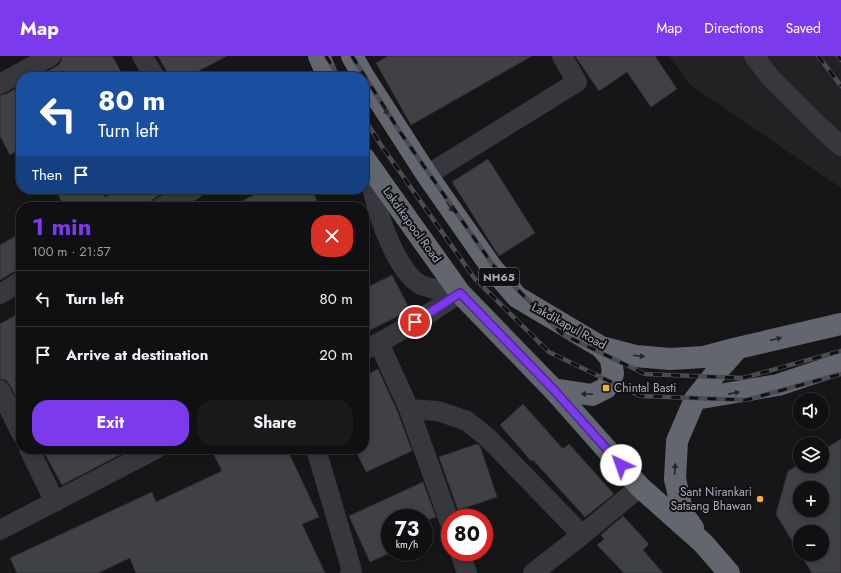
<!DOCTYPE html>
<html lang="en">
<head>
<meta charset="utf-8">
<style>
  :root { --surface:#101012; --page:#19191b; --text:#f1f3f6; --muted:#9c9d9f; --line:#303032; --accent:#7c3aed }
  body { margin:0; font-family:Jost,sans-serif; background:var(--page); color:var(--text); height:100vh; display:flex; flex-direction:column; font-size:15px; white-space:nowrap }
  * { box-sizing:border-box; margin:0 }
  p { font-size:13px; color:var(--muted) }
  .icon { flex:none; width:22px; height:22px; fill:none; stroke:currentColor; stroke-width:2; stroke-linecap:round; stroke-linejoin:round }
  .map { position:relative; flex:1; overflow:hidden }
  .panel { position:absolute; left:16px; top:146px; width:353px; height:252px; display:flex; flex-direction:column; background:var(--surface); border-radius:16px; box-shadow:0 2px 6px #0003,0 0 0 1px var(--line) }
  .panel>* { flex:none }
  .guide { position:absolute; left:16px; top:16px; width:353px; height:122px; border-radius:16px; box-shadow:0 2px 6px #0003,0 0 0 1px var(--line); background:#1a4fa0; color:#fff; overflow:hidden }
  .fabs { position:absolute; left:793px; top:337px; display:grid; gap:8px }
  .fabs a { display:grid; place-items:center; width:36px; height:36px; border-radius:50%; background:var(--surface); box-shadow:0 2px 6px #0003,0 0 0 1px var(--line); font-size:20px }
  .speed { position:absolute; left:381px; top:453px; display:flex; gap:8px; font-size:20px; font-weight:700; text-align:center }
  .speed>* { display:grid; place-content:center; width:52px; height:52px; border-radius:50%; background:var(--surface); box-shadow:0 2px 6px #0003,0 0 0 1px var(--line); line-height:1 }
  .speed small { font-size:10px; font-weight:400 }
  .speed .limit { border:6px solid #d22; background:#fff; color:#111 }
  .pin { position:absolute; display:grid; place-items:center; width:34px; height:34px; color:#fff; margin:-17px; border:2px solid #fff; border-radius:50%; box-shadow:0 1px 4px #0007 }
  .me { position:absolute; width:44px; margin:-22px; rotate:318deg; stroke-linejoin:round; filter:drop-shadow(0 0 3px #0008) }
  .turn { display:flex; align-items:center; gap:14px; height:84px; padding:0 16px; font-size:18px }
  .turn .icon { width:52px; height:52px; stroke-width:2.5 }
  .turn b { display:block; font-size:28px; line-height:34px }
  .then { display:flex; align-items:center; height:38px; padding:0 16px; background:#0003; gap:8px; font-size:15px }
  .round { display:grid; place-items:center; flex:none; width:42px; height:42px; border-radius:16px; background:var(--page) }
  .summary { display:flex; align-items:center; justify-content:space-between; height:68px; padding:0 16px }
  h1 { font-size:24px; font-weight:700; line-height:30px; color:var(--accent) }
  .button { display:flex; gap:8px; margin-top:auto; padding:8px 16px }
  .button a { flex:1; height:46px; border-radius:16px; background:var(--accent); color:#fff; font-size:16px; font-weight:700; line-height:46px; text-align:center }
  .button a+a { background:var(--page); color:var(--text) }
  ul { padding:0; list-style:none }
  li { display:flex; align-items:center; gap:12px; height:56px; padding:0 16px; border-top:1px solid var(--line) }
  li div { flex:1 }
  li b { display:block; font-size:15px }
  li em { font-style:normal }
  header { display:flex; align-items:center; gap:24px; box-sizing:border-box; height:56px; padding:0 20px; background:var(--accent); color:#fff }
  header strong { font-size:19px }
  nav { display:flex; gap:22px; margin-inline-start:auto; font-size:14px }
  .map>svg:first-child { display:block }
  .built { fill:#222225 }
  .building { fill:#404145; stroke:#303034; fill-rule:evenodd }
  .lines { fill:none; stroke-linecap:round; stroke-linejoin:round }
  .minor { stroke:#37383d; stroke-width:20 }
  .highway { stroke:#63666e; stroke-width:22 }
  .rail-casing { stroke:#4a4c52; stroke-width:4.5 }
  .rail { stroke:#111113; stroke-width:3; stroke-dasharray:9; stroke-linecap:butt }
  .oneway { fill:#26262a }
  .route-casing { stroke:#51269a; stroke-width:10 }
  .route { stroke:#7c3aed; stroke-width:7 }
  .poi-dot { fill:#f2b134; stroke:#111113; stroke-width:1.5 }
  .labels { text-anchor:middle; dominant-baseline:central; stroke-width:4; stroke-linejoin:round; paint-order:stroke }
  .shield { fill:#111113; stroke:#7b7e86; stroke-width:1 }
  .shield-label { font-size:11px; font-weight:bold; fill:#a8adb8 }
  .street-label { font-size:12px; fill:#a8adb8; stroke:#111113 }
  .poi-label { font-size:12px; fill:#a8adb8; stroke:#111113; text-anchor:start }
</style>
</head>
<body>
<header>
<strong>Map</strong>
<nav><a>Map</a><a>Directions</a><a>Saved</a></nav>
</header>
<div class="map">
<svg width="841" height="517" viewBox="0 0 841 517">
  <rect width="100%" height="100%" fill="#161618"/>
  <path class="built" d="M669,0H841V132L689,28Z"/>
  <path class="building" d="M62,0H112L124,21H42L40,19L57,10L61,6Z
    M158,0H227L187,21H170Z
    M388,0H532L411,69L376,7Z
    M575,0H655L677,33L651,51L627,16L599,35Z
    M21,30V92L10,99L0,80V39L6,38Z
    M488,103L535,177L499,200L452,126Z
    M68,133H101L105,141L119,133H170L156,141L151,145L141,151H65L58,139Z
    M266,133H311L320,151H230Z
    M21,177V214L15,215L0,224V189Z
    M392,219L410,254L364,277V233Z
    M21,256V351L10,329L6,324L0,323V268Z
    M378,313L398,357L412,395L366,416L355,393H364V320Z
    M523,348L563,393L569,388L614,438L585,461L533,404L531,405L500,369Z
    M841,383V517H812L800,498H822V476H800V498L776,458L788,415L800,408V410H822V395ZM800,432H822V454H800Z
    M477,388L480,390L497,441L458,454L439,401Z
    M42,393H131L62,429Z
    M211,393H287L319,461L302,468L325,517H136L130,502L98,517H17L10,502L152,436L156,446L222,415Z
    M423,426L436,461L424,465V462H390V497L370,506L349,460Z
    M623,460L649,488L643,494L663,517H624L597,489L604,483L601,479Z"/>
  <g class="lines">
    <path class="minor" d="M142,0L155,21
      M754,0L770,21L819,70L841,90
      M0,28L51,0
      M370,110C371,118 371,127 373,135C378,160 397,216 421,229C433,234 448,235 460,237
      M427,119L577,26L562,0
      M161,151L195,133
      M0,238L21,225
      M379,287L409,353L450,467
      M364,294C398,278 429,258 460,237
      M0,334L21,377
      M409,353L438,355L467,365L488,382L582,479
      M29,393L55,446
      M316,393L352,515L350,517
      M0,474L156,393
      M460,496L467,517
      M533,517L582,479L640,431"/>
    <path class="highway" d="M319,0L328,21
      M352,0L364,21
      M364,21L427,119L492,212L517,241L601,291L635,300L670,303L704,301L738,292L841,268
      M364,102L460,237L553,333L640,431L703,487L729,517
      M553,333L592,339L606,332L613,318L611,303L601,291
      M695,343L778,329L841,308
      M693,472L683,458L675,423L677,385L695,343L715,318L738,292"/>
    <defs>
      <path id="rail" d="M326,0L339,21
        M352,0L400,76L493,209L562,278L645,318L743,322L841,295
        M818,0L841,30
        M838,0L841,4
        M364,62L381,89L475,223L549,296L640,340L746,344L841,318"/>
    </defs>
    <use href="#rail" class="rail-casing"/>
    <use href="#rail" class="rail"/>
  </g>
  <defs><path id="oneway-solid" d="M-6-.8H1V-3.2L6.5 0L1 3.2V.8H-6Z"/></defs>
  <g class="oneway">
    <use href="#oneway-solid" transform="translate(385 54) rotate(57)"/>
    <use href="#oneway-solid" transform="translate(450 151) rotate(55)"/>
    <use href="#oneway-solid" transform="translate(776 283) rotate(-13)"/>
    <use href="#oneway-solid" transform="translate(639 300) rotate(7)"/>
    <use href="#oneway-solid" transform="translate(734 337) rotate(-11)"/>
    <use href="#oneway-solid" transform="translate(587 338) rotate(-178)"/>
    <use href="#oneway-solid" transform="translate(675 413) rotate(-86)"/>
  </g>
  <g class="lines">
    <defs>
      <path id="route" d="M415,266L460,237L553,333L621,409"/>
    </defs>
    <use href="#route" class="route-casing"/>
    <use href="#route" class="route"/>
  </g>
  <g class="poi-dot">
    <rect x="602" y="328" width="8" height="8" rx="2"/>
    <circle cx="760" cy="443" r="4"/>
  </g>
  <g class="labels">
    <rect class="shield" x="479" y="212" width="40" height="18" rx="3"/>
    <g class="shield-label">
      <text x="499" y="221">NH65</text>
    </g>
    <g class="street-label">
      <text transform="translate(412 169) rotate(54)">Lakdikapool Road</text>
      <text transform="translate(569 270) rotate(29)">Lakdikapul Road</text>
    </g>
    <g class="poi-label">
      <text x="614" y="332">Chintal Basti</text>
      <text x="752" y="436" text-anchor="end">Sant Nirankari<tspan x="752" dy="14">Satsang Bhawan</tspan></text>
    </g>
  </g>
</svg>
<div class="fabs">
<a><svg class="icon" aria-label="sound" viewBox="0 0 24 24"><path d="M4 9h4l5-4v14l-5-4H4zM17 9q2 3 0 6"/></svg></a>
<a><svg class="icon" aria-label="layers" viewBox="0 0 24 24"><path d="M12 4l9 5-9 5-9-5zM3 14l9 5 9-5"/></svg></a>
<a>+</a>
<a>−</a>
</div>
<div class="speed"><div>73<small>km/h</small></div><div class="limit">80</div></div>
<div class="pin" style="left:415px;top:266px;background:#d93025"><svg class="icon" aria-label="arrive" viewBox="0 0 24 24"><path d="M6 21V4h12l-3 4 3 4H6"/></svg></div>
<svg class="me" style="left:621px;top:409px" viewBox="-20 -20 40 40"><circle r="19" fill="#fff"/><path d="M0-13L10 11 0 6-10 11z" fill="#7c3aed"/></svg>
<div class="guide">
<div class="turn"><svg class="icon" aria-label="left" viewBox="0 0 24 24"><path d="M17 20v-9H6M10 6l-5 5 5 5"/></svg><div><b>80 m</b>Turn left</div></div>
<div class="then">Then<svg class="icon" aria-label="arrive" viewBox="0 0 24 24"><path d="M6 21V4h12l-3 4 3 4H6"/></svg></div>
</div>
<section class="panel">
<div class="summary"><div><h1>1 min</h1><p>100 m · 21:57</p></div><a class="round" style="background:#d93025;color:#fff"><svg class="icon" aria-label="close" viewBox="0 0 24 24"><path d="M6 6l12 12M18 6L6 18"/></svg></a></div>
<ul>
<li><svg class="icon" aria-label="left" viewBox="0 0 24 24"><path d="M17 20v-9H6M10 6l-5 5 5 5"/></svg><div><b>Turn left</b></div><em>80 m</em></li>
<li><svg class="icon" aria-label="arrive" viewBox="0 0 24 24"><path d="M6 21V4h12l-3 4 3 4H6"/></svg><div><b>Arrive at destination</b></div><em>20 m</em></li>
</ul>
<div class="button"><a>Exit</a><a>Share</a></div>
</section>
</div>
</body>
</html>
